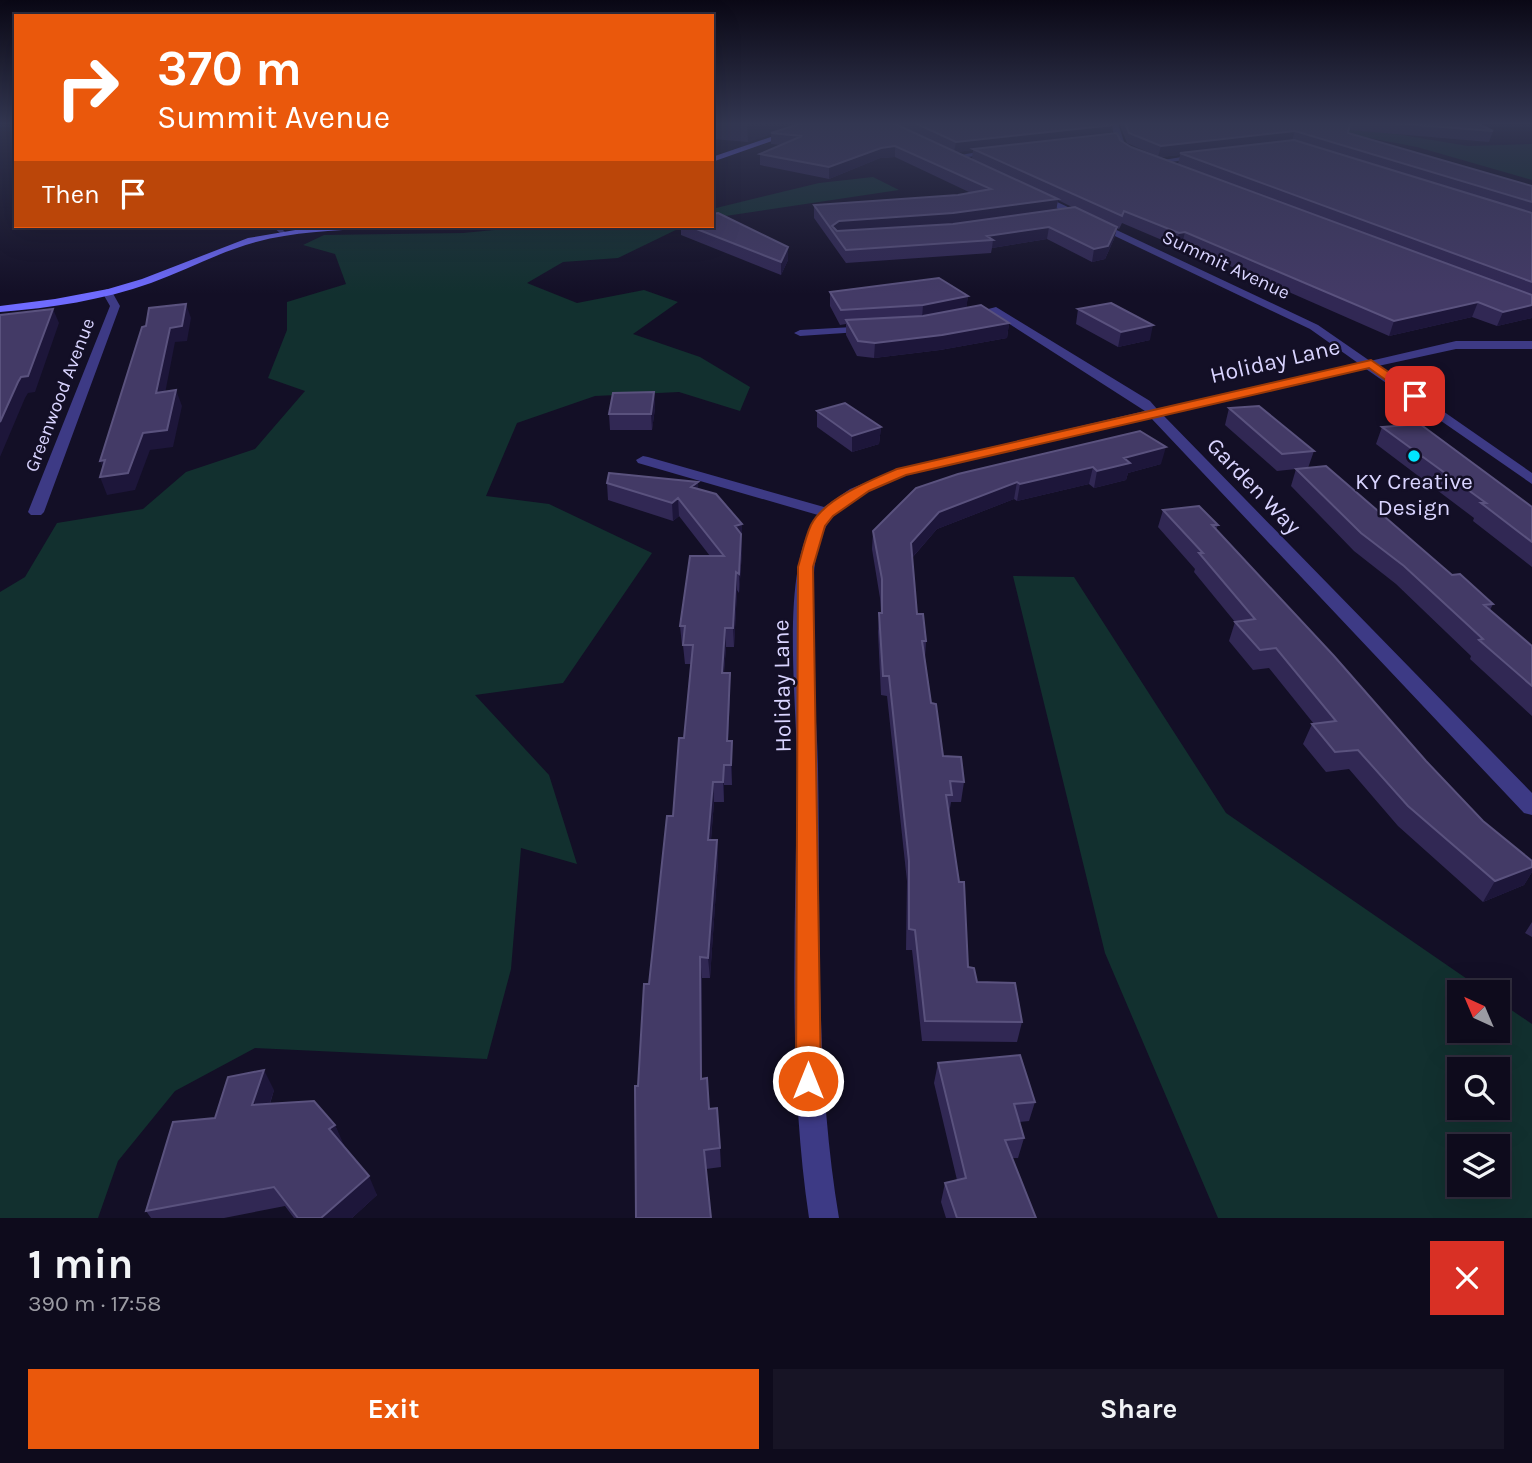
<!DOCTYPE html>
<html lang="en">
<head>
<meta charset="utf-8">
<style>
  :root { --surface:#0e0b1c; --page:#171425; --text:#f1f3f6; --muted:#9b9ba3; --line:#2e2b3b; --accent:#ea580c }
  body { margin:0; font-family:Karla,sans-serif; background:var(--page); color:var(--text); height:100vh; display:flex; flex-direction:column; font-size:26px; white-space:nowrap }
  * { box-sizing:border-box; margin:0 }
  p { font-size:23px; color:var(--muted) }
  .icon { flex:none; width:38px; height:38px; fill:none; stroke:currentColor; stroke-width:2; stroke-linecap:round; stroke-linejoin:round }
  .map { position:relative; height:1218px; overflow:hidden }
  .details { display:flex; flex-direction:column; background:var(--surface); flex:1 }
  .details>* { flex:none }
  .hud { position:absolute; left:14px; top:14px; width:700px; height:214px; border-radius:0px; box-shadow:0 7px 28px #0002,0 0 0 2px var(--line); background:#ea580c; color:#fff; overflow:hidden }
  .needle { width:46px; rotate:316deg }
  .buttons { position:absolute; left:1447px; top:980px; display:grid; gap:14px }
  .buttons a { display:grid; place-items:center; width:63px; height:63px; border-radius:0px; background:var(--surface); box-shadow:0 7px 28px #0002,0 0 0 2px var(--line); font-size:35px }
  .pin { position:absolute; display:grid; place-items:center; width:60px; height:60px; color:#fff; margin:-30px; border-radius:14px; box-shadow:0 4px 10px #0006 }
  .me { position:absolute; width:77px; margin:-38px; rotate:0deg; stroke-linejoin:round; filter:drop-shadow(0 0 5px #0008) }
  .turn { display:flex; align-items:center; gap:24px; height:147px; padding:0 28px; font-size:32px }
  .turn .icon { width:91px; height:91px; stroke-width:2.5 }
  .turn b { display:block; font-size:49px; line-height:60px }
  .then { display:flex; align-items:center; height:66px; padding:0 28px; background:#0003; gap:14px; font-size:26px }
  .round { display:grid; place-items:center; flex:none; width:74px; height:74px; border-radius:0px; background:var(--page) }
  .head { display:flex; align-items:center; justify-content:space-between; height:119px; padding:0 28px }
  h1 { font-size:42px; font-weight:700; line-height:52px }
  .cta { display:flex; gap:14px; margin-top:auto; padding:14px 28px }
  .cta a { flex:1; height:80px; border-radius:0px; background:var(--accent); color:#fff; font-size:28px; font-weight:700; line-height:80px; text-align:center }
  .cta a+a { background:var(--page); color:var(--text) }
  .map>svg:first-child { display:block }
  .green { fill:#12302f; fill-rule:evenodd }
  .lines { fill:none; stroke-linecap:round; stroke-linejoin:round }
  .service { fill:#3d3a85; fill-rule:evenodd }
  .minor { fill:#3d3a85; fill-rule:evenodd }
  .secondary { fill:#6f6bff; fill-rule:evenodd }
  .wall { fill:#312854; fill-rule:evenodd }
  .shaded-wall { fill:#1d163a }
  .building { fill:#433a66; stroke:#5a527e; stroke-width:2 }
  .route { fill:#ea580c; stroke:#983908; stroke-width:2 }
  .poi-dot { fill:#00e5ff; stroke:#130f26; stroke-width:2.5 }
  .labels { text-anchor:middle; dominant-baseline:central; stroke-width:5; stroke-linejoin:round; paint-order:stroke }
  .far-street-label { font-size:19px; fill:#d9d4ff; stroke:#130f26 }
  .street-label { font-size:23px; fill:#d9d4ff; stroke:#130f26 }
  .poi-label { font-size:23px; fill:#d9d4ff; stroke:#130f26 }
</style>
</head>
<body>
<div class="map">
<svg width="1532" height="1218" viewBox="0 0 1532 1218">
  <rect width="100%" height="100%" fill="#130f26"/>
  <path class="green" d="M1289,123H1330L1468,146L1532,144V180L1417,147Z
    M873,177L899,190L712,218V209L819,183Z
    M536,226H684L618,258L563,262L527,283L577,303L644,290L678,302L633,334L700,357L750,387L740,411L679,392L595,396L517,423L486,496L549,504L652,553L563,683L475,695L549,775L577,864L521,848L511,969L487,1059L255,1048L175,1091L118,1161L98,1218H0V592L25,577L57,523L143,509L186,472L255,449L305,391L268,378L287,330V302L346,284L335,254L303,245L324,235L463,233Z
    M1013,576L1074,577L1226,813L1486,992H1460V1031H1498V1001L1532,1024V1218H1218L1105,953ZM1498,1069V1108H1460V1069ZM1498,1146V1185H1460V1146Z"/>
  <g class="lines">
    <path class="service" d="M272,226H279L286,233L281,234Z"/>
    <path class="minor" d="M788,123H814L817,125L813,127Z
      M1110,123H1118L1125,145L1140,153V157C1120,156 1116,139 1110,123Z
      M995,149L998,153L953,159L949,157Z
      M1200,154L1203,158L1155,164L1151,162Z
      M1036,192L1318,325L1370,361L1456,341H1532V349H1456L1378,366L1532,473V484L1366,369L1163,415L1532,793V815L1524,813L1151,418C1104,428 1058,439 1011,450C954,463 878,471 835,515C820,529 816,553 814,573C807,638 817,704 818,769C821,920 814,1068 839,1218H809C787,1069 796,921 797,771C798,706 778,567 818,515L638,463L636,460L643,456L648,457L824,507L850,489L901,468L1145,411L994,314L967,319L961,316L996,307L1150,401L1157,409L1358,363L1310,329L1033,197Z
      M107,289L111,290L120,306L44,512L41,515H31L28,512L110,306L102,292Z
      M870,326L876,329L874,331L800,336L794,333L800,330Z"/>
    <path class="secondary" d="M812,123H823L712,162V157Z
      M319,226H377L372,229C333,230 293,232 256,242C219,252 187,270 151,283C103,300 51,308 0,312V306L55,299L108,289L142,279L248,238Z"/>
  </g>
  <path class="wall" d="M712,123H794L793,126L893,123H1113L1112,134L1131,147L1152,154L1127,143L1119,123H1477L1493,131L1489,142L1349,130L1348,133L1532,186V318L1497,326L1472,317L1389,336L1182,245L1176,246L1122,223L1119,229L1117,228L1114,239L1105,259L1092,262L1047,239L992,248L991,253L846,263L814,218V205L958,195L971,193L895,157L880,158L829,179L760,165V154L781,145L771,144V134L748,142L712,139ZM973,150L972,159L956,152ZM1180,155L1178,164L1160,157ZM1058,200L1074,208L1056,210Z
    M681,226H712L788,260L781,275L681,235Z
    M830,292L968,296L966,308L1009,323L1007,338L940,350L874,358L857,356L846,335V324L840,325L830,306Z
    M1078,309L1150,340L1118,347L1076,324Z
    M654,392L655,408L652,430H610L609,414Z
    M1229,408L1314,451L1308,468L1452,575L1493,604L1490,610L1532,646V716L1470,659L1471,656L1396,584L1354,551L1291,486L1296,469L1277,471L1225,425Z
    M817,411L881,427L879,444L852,452L817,427Z
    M1382,427L1532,507V567L1473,521L1474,518L1376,444Z
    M1161,464L1128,473L1126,480L1094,488L1089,484L1017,501L1014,499L937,529L912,558L917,614L926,641L925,658L931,703L943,756L964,782L961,802H951L949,814L968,967L977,982L1022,1022L1017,1042L922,1041L912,950H906L907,881L887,696L881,695L878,632L879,613H881L880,598L872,549L873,531L958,474Z
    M607,483L698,489L742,524V552L739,593L737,590L734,647H726L724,673H730V693L728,741L732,761V785H724V802H714L711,840H717L718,861L710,978H702V1079L720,1148L721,1167L706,1169L638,1086L649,984L684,738L691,664H685L683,645H682L680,626L710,556L679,516L673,521L608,500Z
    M1163,510L1218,525L1216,530L1426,761L1483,821L1532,861V872L1524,885L1483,902L1398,826L1349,769L1326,772L1303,744L1312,724H1314L1269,668L1253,670L1229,641L1235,622L1194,572L1195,569L1158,527Z
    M1532,922V937L1525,933Z
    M938,1063L1035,1102L1029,1121L1019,1122L1024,1138L1018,1158H1012L1036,1218H946L941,1202L945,1183L957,1180L934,1083Z
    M274,1090L270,1104L335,1125L343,1145L377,1195L352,1218H294L285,1206L224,1218H151L146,1211L215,1118Z"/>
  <path class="shaded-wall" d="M747,123H794L793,127L748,142Z
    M1113,125L1111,135L973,149V150L954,152L956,142Z
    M1295,131L1292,141L1180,153V155L1158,157L1161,146Z
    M895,146V157L880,158L829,179V167L881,148Z
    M1058,199L1056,212L952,225L839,233L832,226L839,221Z
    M1049,227L1047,239L992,248L993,240L987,236Z
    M1117,227L1114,239L1105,259L1092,262L1094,249Z
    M1185,232L1182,245L1176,246L1179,233Z
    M788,247V260L781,275V262Z
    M968,296L966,310L922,319L923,305Z
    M1478,302L1472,317L1389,336L1394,321Z
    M186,304L191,318L187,341L175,342L162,409L156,393L170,328Z
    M1532,305V318L1497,326L1503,312Z
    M53,309L59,323L35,392L28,393L25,398L0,457V422L18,382Z
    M1009,323L1007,338L940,350L874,358L875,343Z
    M1153,325L1150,340L1118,347L1121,332Z
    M176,390L182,406L173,447L150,450L135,490L107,495L100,477L106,476L100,461L105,460L143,433Z
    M654,392L655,408L652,430L651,414Z
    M881,427L879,444L852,452V436Z
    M1166,447L1161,464L1128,473L1126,480L1094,488L1097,471L1124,458Z
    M1093,467L1089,484L1017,501L1020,484Z
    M698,482L699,499L691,487Z
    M1017,482L1014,499L937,529L909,561L911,543L939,512Z
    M678,498L679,516L673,521L672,503Z
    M742,524V552L739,593V574L735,526Z
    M736,572L737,590L734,647L733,628Z
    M725,628L726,647L722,693V673Z
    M730,673V693L727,761V741Z
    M732,741V785L731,765Z
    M724,765V802L723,782Z
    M713,782L714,802L709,860L708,840Z
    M717,840L718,861L710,978L708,958Z
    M1532,867V872L1524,885L1483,902L1495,881Z
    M700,957L702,978V1099L701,1079Z
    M264,1070L274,1090L263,1124L252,1105Z
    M335,1125L344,1145L339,1149L329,1129Z
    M369,1176L377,1195L352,1218H321Z"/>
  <path class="building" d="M802,123H893L1058,199L953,213L839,221L832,226L837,231L953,224L1075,207L1117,227L1108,246L1094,249L1049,227L987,236L993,240L846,250L814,205L958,195L991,189L895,146L881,148L829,167L760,154L802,136L771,133Z
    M915,123H1113V125L956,142Z
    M1125,123H1350L1348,133L1532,186V202L1295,131L1161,146L1129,133Z
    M1393,123H1477L1493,131Z
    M1117,133L1120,140L1131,147L1532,295V305L1503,312L1478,302L1394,321L1185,232L1179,233L1124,211L1122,216L973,149Z
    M1294,140L1532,213V282L1180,153Z
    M718,213L788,247L781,262L689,226H712V214Z
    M939,278L968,296L923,305L841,310L830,292Z
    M1111,303L1153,325L1121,332L1078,309Z
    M186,304L182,326L170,328L156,393L176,390L167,430L143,433L128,473L100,477L105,460L100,461L142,327L146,326L149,308Z
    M981,305L1009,323L942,335L875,343L858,341L846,320L923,316Z
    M53,309L28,376L21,377L18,382L0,422V315Z
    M654,392L651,414H609L613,393Z
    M845,403L881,427L852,436L817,411Z
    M1259,406L1314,451L1282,454L1229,408Z
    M1420,424L1532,507V542L1481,503H1486L1382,427Z
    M1140,431L1166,447L1124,458L1130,463L1097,471L1093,467L1020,484L1017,482L939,512L911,543L917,614H923L926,641H922L931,703L936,704L943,756L961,757L964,782L950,781L952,795H946L959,882H964L968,967L974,968L977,982L1015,983L1022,1022L925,1021L915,930L909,929V861L889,676H883L879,613H882V579L873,531L916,488L958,474Z
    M1326,466L1452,575L1460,574L1493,604L1484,605L1532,646V686L1479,640L1483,639L1404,566L1361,533L1296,469Z
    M609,473L698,482L691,487L716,494L742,524L735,526L741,534L739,574L736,572L733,628H725L722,673H730L727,741H732L731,765H724L723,782H713L708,840H717L708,958L700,957L701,1079L707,1078L709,1109L717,1108L720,1148L704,1150L711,1218H636L635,1086H638L644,984H649L667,816H673L679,738H684L693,645H683L685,626H680L690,556H724L678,498L672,503L607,483Z
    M1199,506L1218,525H1212L1334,656L1426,761L1483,821L1532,861V867L1495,881L1408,806L1358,750L1335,752L1312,724L1336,721L1276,648L1260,650L1235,622L1255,619L1199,553H1203L1163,510Z
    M1020,1055L1035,1102L1014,1104L1024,1138L1005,1140L1036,1218H957L945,1183L966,1178L938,1063Z
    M264,1070L252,1105L314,1101L335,1125L329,1129L369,1176L321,1218H298L274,1187L146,1211L173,1122L215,1118L228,1077Z"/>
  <linearGradient id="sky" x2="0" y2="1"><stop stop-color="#0a0815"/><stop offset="0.42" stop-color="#333752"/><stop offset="1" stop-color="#333752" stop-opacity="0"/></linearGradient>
  <rect width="1532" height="294" fill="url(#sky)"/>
  <path class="route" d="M1371,360L1419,393V398H1411L1369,368L906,475L869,491L833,516L825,526L813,567L821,1081L817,1090L808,1093L799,1090L796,1081L798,567C802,554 805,538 811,525C824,499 871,480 897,469Z"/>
  <circle class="poi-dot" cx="1414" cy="456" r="7"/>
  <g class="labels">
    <g class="far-street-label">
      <text transform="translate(1226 265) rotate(25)">Summit Avenue</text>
      <text transform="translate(60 395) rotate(-69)">Greenwood Avenue</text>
    </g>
    <g class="street-label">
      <text transform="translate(1275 361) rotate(-13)">Holiday Lane</text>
      <text transform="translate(1254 486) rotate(46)">Garden Way</text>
      <text transform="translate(782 686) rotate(-91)">Holiday Lane</text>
    </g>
    <g class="poi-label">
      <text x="1414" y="481">KY Creative<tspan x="1414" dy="26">Design</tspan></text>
    </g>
  </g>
</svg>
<div class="buttons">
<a><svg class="needle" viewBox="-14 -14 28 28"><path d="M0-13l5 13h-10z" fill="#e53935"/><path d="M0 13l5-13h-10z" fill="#9b9ba3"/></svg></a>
<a><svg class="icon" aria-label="search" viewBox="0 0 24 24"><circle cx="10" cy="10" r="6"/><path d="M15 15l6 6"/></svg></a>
<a><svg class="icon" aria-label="layers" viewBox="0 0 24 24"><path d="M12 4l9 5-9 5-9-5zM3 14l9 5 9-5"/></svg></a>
</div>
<div class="pin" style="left:1415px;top:396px;background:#d93025"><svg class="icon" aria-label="arrive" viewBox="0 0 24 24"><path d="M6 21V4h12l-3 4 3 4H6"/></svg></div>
<svg class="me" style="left:808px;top:1081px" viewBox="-20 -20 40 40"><circle r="17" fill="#ea580c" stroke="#fff" stroke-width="3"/><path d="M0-11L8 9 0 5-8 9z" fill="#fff"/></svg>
<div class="hud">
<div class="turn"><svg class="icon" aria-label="right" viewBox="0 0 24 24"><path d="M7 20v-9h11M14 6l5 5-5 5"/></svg><div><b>370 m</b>Summit Avenue</div></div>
<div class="then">Then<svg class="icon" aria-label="arrive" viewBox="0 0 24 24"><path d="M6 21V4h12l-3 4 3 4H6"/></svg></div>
</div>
</div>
<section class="details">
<div class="head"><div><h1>1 min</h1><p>390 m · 17:58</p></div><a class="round" style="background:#d93025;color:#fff"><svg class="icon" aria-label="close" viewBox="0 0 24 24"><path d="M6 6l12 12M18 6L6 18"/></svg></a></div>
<div class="cta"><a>Exit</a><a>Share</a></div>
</section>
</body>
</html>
